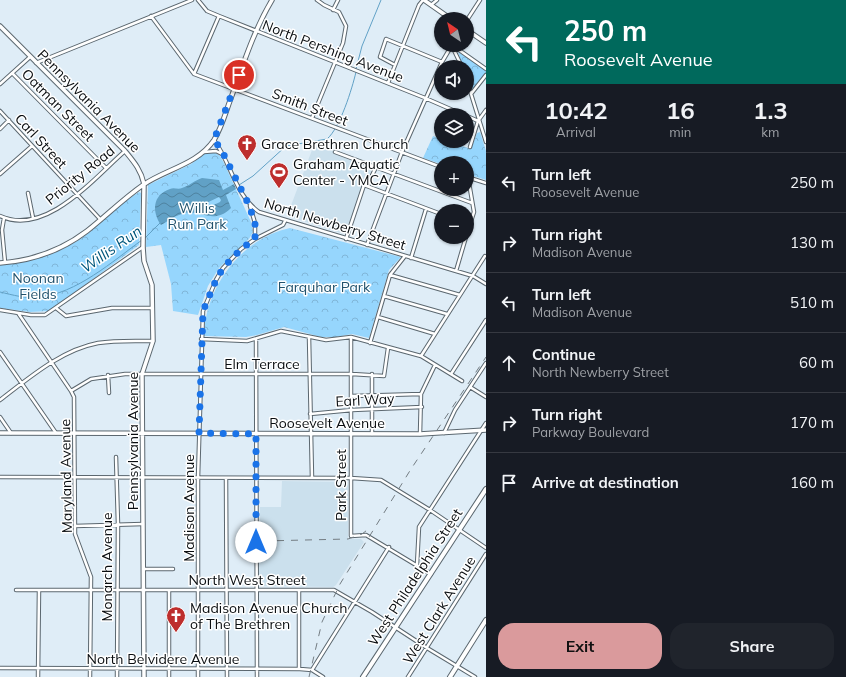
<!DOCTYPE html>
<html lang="en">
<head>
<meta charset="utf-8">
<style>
  :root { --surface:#171b24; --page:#20242c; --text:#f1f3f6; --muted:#9ea1a6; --line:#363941; --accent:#da9a9c }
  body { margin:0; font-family:Mulish,sans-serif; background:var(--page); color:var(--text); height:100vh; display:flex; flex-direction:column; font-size:15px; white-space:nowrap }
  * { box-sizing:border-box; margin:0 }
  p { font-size:13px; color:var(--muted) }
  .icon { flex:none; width:22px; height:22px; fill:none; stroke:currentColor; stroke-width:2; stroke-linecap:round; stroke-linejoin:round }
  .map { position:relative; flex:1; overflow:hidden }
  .details { display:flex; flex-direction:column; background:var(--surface); width:360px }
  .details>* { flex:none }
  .guide { background:#00695c; color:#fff; overflow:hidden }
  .needle { width:26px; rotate:325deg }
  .fabs { position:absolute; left:434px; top:12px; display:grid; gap:8px }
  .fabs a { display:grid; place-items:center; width:40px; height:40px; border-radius:50%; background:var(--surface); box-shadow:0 1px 3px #0004; font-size:20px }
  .pin { position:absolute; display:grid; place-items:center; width:34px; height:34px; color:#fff; margin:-17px; border:2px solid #fff; border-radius:50%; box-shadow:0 1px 4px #0007 }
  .me { position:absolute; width:44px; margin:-22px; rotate:0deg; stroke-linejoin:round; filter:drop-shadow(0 0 3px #0008) }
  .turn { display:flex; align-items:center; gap:14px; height:84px; padding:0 12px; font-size:18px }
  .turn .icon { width:52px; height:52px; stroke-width:2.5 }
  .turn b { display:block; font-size:28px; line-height:34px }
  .eta { display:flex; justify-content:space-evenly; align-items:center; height:68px; text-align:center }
  .eta b { font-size:24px; font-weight:700; line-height:28px }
  .action { display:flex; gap:8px; margin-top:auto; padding:8px 12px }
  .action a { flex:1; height:46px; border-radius:16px; background:var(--accent); color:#111; font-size:16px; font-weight:700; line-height:46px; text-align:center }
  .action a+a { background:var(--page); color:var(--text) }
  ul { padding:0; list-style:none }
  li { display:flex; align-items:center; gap:12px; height:60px; padding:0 12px; border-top:1px solid var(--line) }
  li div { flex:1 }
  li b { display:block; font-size:15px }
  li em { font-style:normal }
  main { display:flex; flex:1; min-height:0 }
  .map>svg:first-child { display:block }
  .built { fill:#cbe0ed }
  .park { fill:url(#park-crowns) }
  .water { fill:url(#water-waves); fill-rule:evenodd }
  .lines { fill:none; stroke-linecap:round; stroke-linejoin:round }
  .stream { stroke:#61a1c6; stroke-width:1 }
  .street-casing { stroke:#5b676f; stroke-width:4.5 }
  .secondary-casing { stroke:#5b676f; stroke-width:5.5 }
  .primary-casing { stroke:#5b676f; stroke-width:6 }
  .street { stroke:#fff; stroke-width:2.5 }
  .secondary { stroke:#fff; stroke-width:3.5 }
  .primary { stroke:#fff; stroke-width:4 }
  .rail { stroke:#747d83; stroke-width:1; stroke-dasharray:7 7; stroke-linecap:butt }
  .route { stroke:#1a73e8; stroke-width:7; stroke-dasharray:0 12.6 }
  .labels { text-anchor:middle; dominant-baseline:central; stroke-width:3; stroke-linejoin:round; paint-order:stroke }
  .street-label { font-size:14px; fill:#090d10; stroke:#fff }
  .poi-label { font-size:14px; fill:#090d10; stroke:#fff; text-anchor:start }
  .park-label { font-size:14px; fill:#21526d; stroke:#fff }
  .water-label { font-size:15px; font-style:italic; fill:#01577c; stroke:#fff }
</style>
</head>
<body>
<main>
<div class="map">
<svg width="486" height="677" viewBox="0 0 486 677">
  <defs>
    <pattern id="park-crowns" width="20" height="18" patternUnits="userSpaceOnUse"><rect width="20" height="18" fill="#96d6fd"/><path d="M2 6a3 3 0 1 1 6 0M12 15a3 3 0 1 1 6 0" fill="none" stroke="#80b6d8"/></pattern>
    <pattern id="water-waves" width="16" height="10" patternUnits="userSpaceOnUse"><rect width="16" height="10" fill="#61a1c6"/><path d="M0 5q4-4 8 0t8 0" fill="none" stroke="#4e829f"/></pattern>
  </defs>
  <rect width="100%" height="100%" fill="#dfedf7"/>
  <path class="built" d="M324,145L333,150L335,154L372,169L344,234L287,216L312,150L315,147Z
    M282,481L348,482V539H361L364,542L336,585L333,587L259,586L260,507H281Z"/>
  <path class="park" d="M458,52L486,70V75L472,92L467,78V67H463Z
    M480,132L486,151V180L467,174V163L441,164L423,158L433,136L441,139V141H447L471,149L477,133Z
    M214,152L220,156L224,163L251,222L253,232L249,239L219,268L208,286L198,315L173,311L171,284L161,245L146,247L148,185L191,164L205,153Z
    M139,192L141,193L139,245L50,311L30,312L0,308V265C34,261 64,253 91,231C107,218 121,203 139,192Z
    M290,228L401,257L389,270L369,338L352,334L336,337H321L284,327L257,335L246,337L204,336C205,287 242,238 290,228Z"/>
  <path class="water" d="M202,178L219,180L223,190L234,184L236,189L226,195L231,208C214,225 201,210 185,213C176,215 168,221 161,225C152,212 152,195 170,189C174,187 178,190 182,188C189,186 195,180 202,178ZM219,197L221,200L220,202L203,210L200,209V206Z"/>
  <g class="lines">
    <path class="stream" d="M356,69L362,46L381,0
      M239,185L253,176L286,146L327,139C340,128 352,89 356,72
      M145,238L160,223
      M0,292C13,295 26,299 39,297C76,294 113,261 142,240"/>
    <defs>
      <path id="street" d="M198,0L207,11L219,16L425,98L464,115
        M431,5L437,0
        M333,10L338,0
        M151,16L194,74L441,167
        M467,20L480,0
        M452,45L486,69
        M452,46L462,67
        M36,63L192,0
        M395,65L380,57L386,39L442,62
        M12,73L106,168
        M194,74L219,16
        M467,81L486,142
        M388,83L419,5L423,0
        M0,84L30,57
        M471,94L486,75
        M0,111L100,219
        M467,116L478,121
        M312,118L343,43L346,26L339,12L324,5L317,0
        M0,129L9,120
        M214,140C231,163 235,195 259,212L456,271L473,276L486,284
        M470,147L478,121L486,110
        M204,152L216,151L224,155
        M335,152L472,203
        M0,174L32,146
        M467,177L486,183
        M367,186L376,167
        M28,193L33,218
        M250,206L255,223V238
        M0,216C46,237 94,178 125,151
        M4,218L2,230L5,262
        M467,233L474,212L468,177
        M346,239L364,185L441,214
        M367,245L402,152L442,62L452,45
        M411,258L426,209
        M456,271L466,237
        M390,275L460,295
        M384,296L447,314
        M56,308L66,316L112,308H152
        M0,310L31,315H45L143,247
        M18,313L71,391L74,397L75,534L91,577L90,677
        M378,317L435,334
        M309,337L312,478
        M351,337V536L366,535L431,574
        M201,339L247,341L281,331L326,340L351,337L421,356L462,381
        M256,339L257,677
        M370,343L390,275L405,256
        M0,352L56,433
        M421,356L485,256
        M372,374V434
        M451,374L486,320
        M108,375L109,393
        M470,387L486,397
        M71,391L91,379L125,374H352L384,376L388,348
        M352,396L421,394
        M0,400C29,378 61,350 98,343C116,340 135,341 153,341
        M310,414L352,410L422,407
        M0,417L11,433
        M444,433L455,410L486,363
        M420,434L421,394L435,365
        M116,457L118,524L117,677
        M0,477L351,478L381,480L430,510L486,548
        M226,478L227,677
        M75,526L143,524
        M417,565L419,527L486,423
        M144,569H173
        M16,590H334L372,612L427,648L475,677
        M169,590V677
        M0,668L300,669L312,670L323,677
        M299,669V591
        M312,670L389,547
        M38,677L39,590
        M198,677V478L203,311L216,280L223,268L241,249L255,239L283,225L285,221
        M408,677L486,554"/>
      <path id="secondary" d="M424,0L451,19
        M0,26L125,151C134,162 141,170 144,184L143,247L144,261L152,285L153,341L142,374L144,677
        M467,30L486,43
        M0,263C31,261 62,250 87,231C106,216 123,199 143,185C166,169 197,165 214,140C222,127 226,111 231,98C243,65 254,30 272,0
        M0,433L420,434L486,430"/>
      <path id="primary" d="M363,677L486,489
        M450,677L486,620"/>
    </defs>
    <use href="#street" class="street-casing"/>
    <use href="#secondary" class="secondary-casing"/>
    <use href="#primary" class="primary-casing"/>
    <use href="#street" class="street"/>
    <use href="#secondary" class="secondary"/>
    <use href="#primary" class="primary"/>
    <path class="rail" d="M263,541L348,539L362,534L371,527
      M309,677L322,622L340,584L411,469L486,357"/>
  </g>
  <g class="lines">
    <path class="route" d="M239,75L214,140L221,149L249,205L255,223V239L241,249L223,268L216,280L203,311L199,433L256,434V542"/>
  </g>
  <defs>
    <symbol id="church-pin" viewBox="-11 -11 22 30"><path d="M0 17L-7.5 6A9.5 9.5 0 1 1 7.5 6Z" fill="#bd2e2d" stroke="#fff"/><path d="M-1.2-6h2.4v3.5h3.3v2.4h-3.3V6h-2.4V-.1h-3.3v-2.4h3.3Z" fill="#fff"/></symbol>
    <symbol id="stadium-pin" viewBox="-11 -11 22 30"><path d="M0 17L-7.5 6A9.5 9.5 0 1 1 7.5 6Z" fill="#bd2e2d" stroke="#fff"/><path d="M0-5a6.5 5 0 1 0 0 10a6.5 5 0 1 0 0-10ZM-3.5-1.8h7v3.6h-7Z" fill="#fff"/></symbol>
  </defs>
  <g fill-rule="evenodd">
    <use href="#church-pin" x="236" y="133" width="22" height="30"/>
    <use href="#stadium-pin" x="268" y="161" width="22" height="30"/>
    <use href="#church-pin" x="165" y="605" width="22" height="30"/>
  </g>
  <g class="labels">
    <g class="street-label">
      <text transform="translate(333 51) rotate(21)">North Pershing Avenue</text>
      <text transform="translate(89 101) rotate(45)">Pennsylvania Avenue</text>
      <text transform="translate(58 105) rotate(45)">Oatman Street</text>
      <text transform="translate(310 107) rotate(21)">Smith Street</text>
      <text transform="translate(41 141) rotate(47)">Carl Street</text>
      <text transform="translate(80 175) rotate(-39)">Priority Road</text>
      <text transform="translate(335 224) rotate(17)">North Newberry Street</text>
      <text x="262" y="364">Elm Terrace</text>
      <text transform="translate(365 400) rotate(-3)">Earl Way</text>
      <text x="327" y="423">Roosevelt Avenue</text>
      <text transform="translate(133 441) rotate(-90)">Pennsylvania Avenue</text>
      <text transform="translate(66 476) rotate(-91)">Maryland Avenue</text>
      <text transform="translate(341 485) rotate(-90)">Park Street</text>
      <text transform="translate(189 508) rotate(-90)">Madison Avenue</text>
      <text transform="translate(107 567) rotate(-90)">Monarch Avenue</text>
      <text transform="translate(415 577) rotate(-57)">West Philadelphia Street</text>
      <text x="247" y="580">North West Street</text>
      <text transform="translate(439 610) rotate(-58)">West Clark Avenue</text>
      <text x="163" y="659">North Belvidere Avenue</text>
    </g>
    <g class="poi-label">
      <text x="261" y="144">Grace Brethren Church</text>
      <text x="293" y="164">Graham Aquatic<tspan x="293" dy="16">Center - YMCA</tspan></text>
      <text x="190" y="608">Madison Avenue Church<tspan x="190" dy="16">of The Brethren</tspan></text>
    </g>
    <g class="park-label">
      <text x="197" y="208">Willis<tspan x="197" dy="16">Run Park</tspan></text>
      <text x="38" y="278">Noonan<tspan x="38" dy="16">Fields</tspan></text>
      <text x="324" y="287">Farquhar Park</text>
    </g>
    <g class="water-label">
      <text transform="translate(111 249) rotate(-35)">Willis Run</text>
    </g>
  </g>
</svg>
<div class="fabs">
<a><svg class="needle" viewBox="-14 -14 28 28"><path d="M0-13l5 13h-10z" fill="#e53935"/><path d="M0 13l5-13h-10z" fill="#9ea1a6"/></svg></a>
<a><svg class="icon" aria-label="sound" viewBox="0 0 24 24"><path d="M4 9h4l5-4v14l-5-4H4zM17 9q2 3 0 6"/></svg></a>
<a><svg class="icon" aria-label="layers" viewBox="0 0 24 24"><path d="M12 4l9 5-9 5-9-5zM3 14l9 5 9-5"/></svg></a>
<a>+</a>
<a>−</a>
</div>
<div class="pin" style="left:239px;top:75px;background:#d93025"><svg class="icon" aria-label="arrive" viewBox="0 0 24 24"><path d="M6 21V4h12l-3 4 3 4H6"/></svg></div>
<svg class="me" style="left:256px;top:542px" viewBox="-20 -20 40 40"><circle r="19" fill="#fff"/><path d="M0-13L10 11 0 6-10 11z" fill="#1a73e8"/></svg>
</div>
<section class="details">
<div class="guide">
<div class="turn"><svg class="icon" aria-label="left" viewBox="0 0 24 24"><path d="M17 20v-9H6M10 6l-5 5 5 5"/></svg><div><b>250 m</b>Roosevelt Avenue</div></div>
</div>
<div class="eta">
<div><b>10:42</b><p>Arrival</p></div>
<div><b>16</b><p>min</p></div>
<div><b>1.3</b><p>km</p></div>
</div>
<ul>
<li><svg class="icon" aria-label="left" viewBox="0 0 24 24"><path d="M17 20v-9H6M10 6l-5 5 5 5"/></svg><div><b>Turn left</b><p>Roosevelt Avenue</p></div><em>250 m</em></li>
<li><svg class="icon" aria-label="right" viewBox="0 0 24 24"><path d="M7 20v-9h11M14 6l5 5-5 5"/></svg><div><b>Turn right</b><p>Madison Avenue</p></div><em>130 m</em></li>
<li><svg class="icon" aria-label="left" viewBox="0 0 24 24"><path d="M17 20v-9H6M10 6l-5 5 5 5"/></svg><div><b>Turn left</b><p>Madison Avenue</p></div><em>510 m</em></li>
<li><svg class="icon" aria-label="ahead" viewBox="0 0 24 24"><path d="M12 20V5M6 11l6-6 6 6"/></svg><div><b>Continue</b><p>North Newberry Street</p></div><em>60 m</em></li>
<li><svg class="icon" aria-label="right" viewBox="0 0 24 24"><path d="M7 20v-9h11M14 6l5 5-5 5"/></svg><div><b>Turn right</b><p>Parkway Boulevard</p></div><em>170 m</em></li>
<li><svg class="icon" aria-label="arrive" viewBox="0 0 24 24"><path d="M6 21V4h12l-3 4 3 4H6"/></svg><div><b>Arrive at destination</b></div><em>160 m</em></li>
</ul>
<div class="action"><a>Exit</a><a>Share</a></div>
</section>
</main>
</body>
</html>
